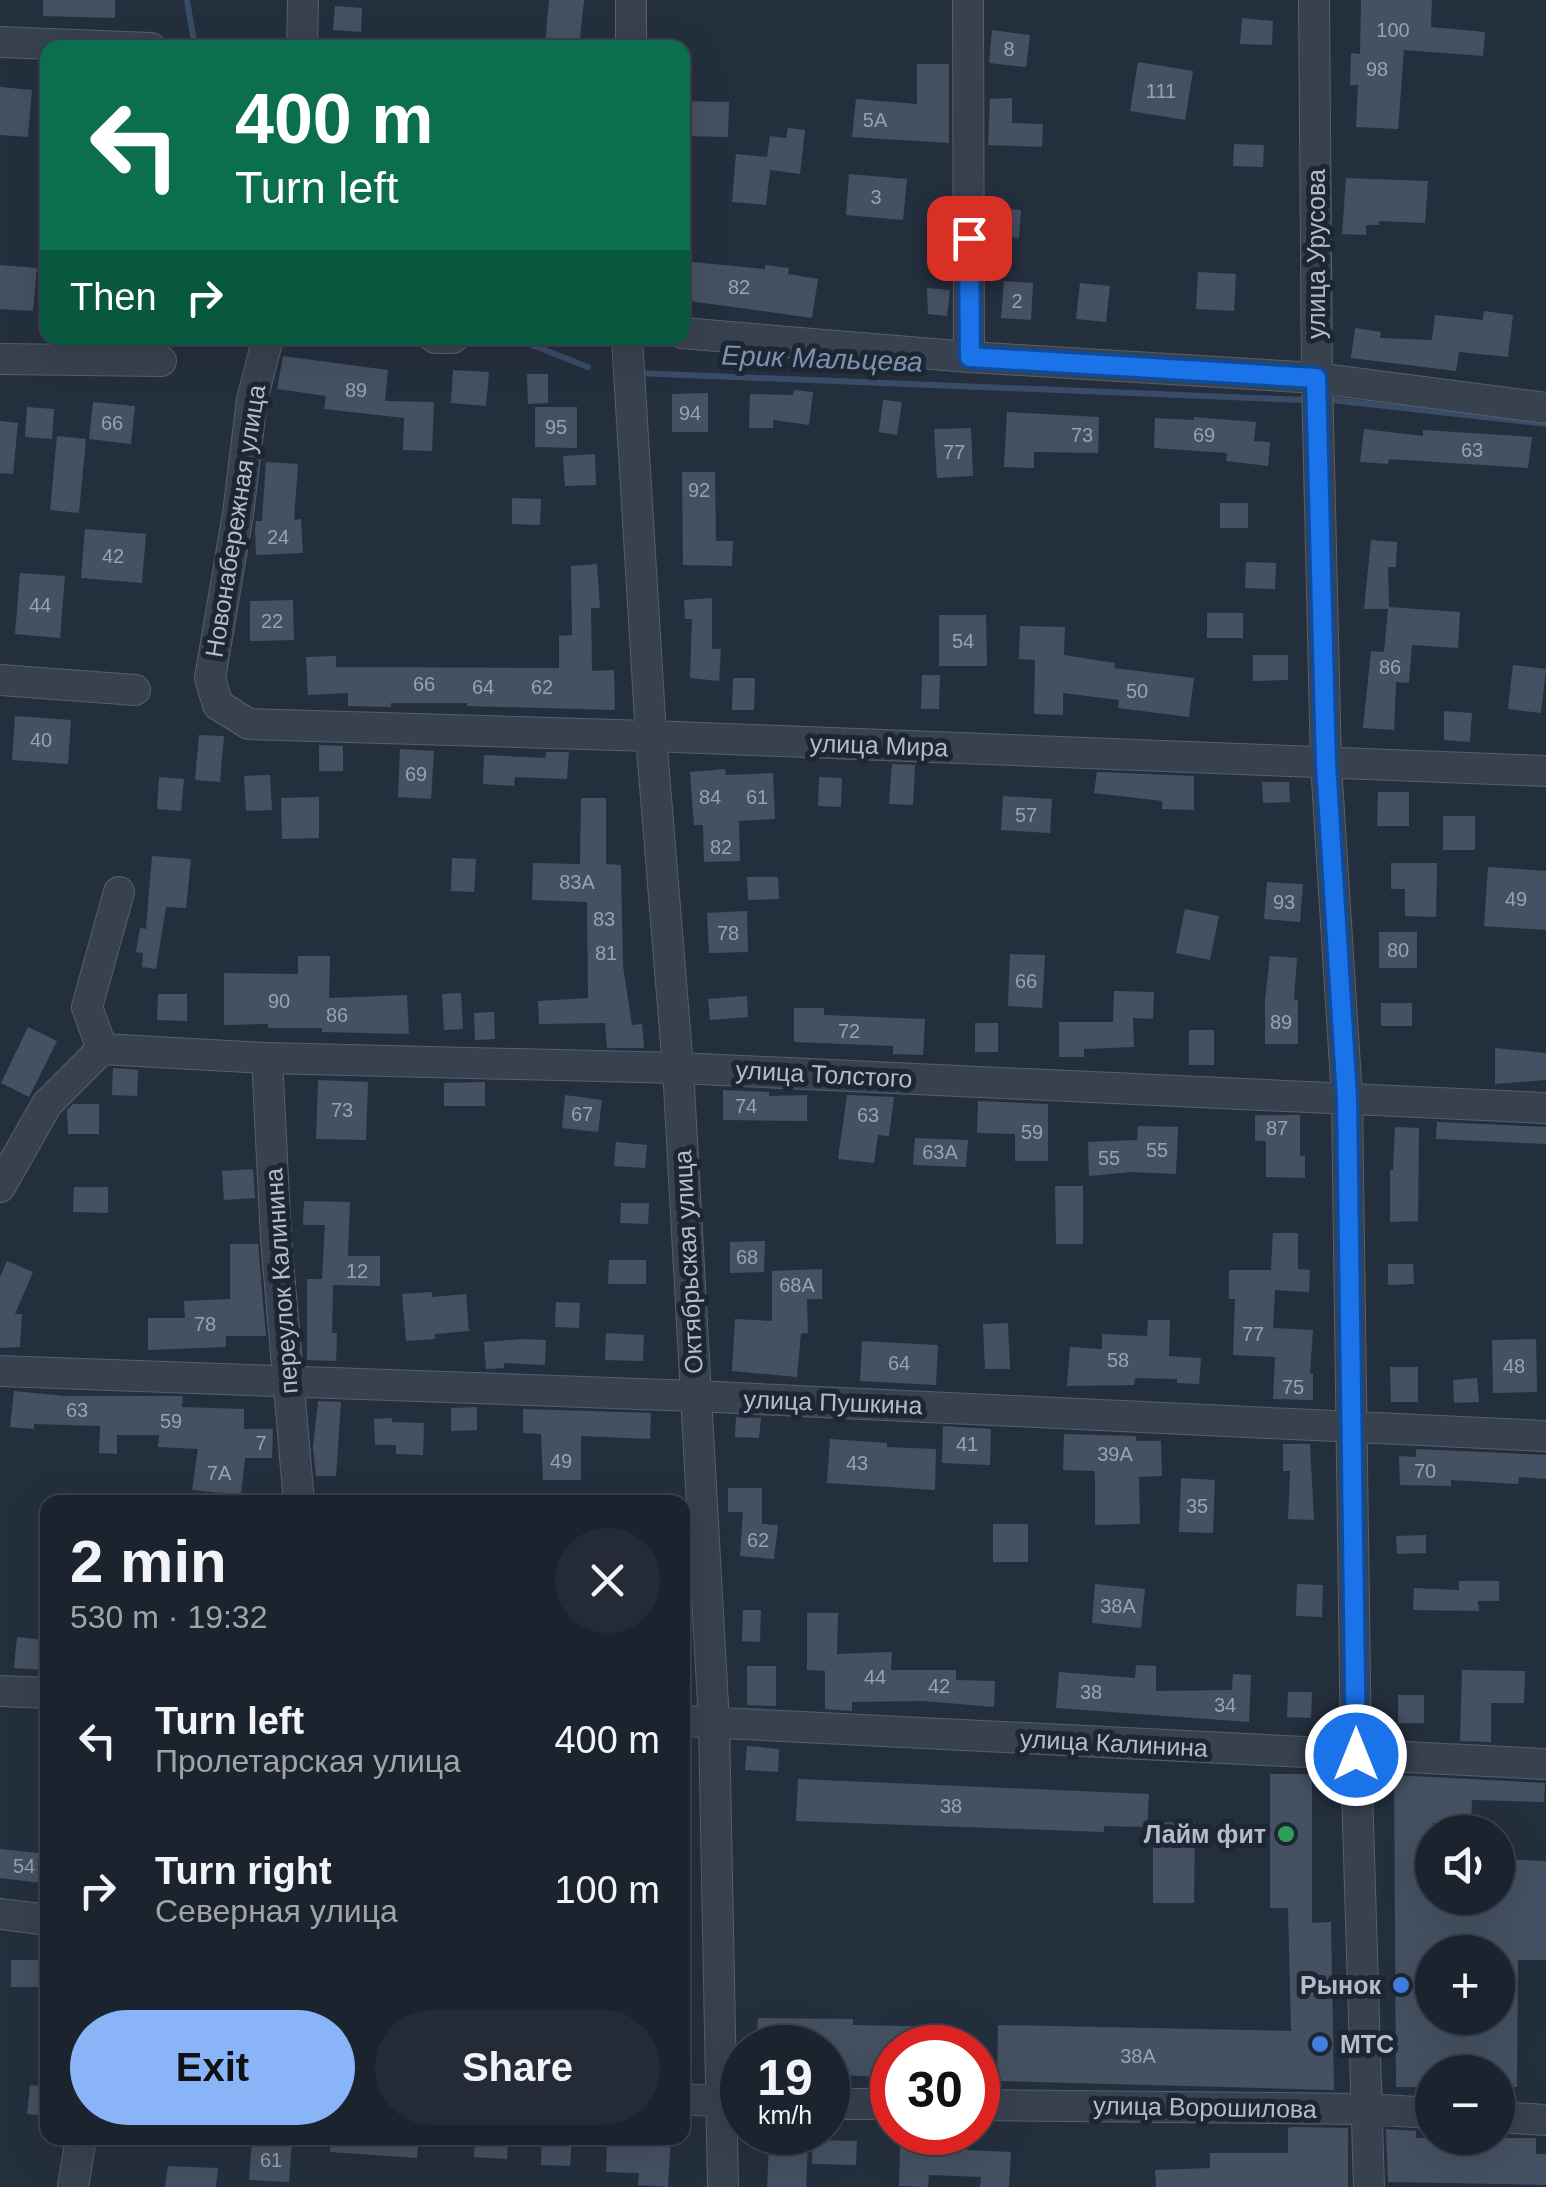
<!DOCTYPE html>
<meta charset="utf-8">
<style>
body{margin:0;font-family:Arial,sans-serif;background:#242b36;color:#f1f3f6;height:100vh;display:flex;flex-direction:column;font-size:38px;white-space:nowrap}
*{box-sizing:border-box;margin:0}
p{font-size:32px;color:#a0a4aa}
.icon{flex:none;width:55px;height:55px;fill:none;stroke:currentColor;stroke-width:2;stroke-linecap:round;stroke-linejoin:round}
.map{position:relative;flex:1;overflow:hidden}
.side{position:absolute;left:40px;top:1495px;width:650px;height:650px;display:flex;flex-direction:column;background:#1b232e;border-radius:20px;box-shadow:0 10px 40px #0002,0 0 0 2px #39404a}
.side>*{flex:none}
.hud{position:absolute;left:40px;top:40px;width:650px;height:305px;border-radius:20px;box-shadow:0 10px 40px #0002,0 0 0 2px #39404a;background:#0b6e4f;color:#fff;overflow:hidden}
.buttons{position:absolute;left:1415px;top:1815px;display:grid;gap:20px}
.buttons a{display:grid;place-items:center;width:100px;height:100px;border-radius:50%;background:#1b232e;box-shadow:0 10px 40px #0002,0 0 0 2px #39404a;font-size:50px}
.speed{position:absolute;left:720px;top:2025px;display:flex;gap:20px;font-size:50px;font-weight:700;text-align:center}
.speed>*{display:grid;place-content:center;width:130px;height:130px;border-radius:50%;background:#1b232e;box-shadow:0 10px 40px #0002,0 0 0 2px #39404a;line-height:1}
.speed small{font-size:25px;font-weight:400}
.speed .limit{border:15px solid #d22;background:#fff;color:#111}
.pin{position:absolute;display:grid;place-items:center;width:85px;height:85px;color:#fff;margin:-42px;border-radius:20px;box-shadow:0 5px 15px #0006}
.me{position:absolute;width:110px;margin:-55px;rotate:0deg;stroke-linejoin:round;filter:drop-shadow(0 0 8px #0008)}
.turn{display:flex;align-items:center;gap:35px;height:210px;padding:0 30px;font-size:45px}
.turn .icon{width:130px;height:130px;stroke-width:2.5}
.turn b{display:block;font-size:70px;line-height:85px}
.then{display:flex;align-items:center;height:95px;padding:0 30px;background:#0003;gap:20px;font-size:38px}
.round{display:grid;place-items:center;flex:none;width:105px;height:105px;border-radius:52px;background:#242b36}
.summary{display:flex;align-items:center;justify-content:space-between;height:170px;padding:0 30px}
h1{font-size:60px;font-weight:600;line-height:75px}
.primary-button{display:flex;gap:20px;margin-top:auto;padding:20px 30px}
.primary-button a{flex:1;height:115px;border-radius:60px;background:#8ab4f8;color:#111;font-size:40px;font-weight:600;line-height:115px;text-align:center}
.primary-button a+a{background:#242b36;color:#f1f3f6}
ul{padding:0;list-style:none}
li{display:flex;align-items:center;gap:30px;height:150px;padding:0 30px}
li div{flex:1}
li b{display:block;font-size:38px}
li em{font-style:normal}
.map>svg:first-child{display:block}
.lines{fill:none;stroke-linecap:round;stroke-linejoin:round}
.stream{stroke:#394c67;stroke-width:6}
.building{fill:#455162;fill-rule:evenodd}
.minor-casing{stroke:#565f6c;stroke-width:32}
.minor{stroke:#38414e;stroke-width:30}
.route-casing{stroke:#114b97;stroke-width:25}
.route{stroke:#1a73e8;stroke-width:18}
.leisure-dot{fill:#2e9e5b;stroke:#1d2633;stroke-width:4}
.shop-dot{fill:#3f7fe0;stroke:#1d2633;stroke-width:4}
.labels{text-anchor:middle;stroke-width:10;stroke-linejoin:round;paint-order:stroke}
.number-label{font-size:20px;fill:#98a1af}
.street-label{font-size:25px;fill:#b4bcc9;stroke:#1d2633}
.poi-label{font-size:25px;font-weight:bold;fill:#b4bcc9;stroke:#1d2633;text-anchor:end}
.water-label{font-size:28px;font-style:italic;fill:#7c92b1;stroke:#1d2633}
</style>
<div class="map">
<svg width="1546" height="2187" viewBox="0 0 1546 2187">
<rect width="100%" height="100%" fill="#242f3e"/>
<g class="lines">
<path class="stream" d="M187,0L195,48
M514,338L588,367
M637,373L1304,400
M1332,400L1546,424"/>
</g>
<path class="building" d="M43,0H115V18L43,16Z
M549,0H584L579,48L545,44Z
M1361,0H1432L1431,27L1485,32L1483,56L1404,50L1398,129L1356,127L1358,85H1350L1351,53L1360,54Z
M335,6L362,8L361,32L333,30Z
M1242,18L1273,21L1272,45L1240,44Z
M992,30L1030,35L1026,67L989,63Z
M1138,62L1193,71L1185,120L1130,111Z
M917,64H949V143L852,137L856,99L917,104Z
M0,87L32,90L28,137L0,135Z
M1012,98V123L1043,124L1042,147L988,145L990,99Z
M682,101L729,102L728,137L682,136Z
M788,128L805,130L800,174L770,170L766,205L732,202L736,154L767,157L770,136L786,138Z
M1234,144L1264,145L1263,167L1233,166Z
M849,174L907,179L903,220L846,215Z
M1346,178L1428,181L1425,223L1379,221V225H1366V235L1342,234Z
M1000,209L1021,210L1019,238L998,237Z
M682,261L765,269V265L789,268L788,274L818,279L812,318L682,300Z
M0,265L37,268L33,311L0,309Z
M1198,272L1236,274L1234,311L1196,309Z
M1004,281L1033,283L1031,320L1001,318Z
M1080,283L1110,286L1106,322L1076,319Z
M927,288L950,290L947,316L928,314Z
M1484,311L1513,315L1508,357L1459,352L1456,371L1351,358L1355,328L1381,332L1380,338L1432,340L1435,315L1483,320Z
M283,356L388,370L385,401L434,402L432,451L403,450L404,418L324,409L326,396L277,389Z
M453,370L489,372L486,406L451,403Z
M527,374H548V403L528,404Z
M794,390L813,392L809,425L773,420V428H749L750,394L793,395Z
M708,393V432H672V394Z
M883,400L902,402L897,435L879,432Z
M93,402L135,406L131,444L89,439Z
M27,407L54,409L52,439L25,437Z
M535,407H577V448L535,447Z
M1007,412L1099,417L1098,453L1034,452V468L1004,467Z
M1194,417L1256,422L1254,441L1270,442L1268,466L1226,461L1227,453L1154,448L1155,418L1194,420Z
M0,421L18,423L13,474L0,473Z
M971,428L973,476L937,478L934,429Z
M1364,429L1423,436V430L1532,437L1528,468L1389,459L1388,464L1360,462Z
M57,436L86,439L79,513L50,510Z
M595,454L596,485L565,486L563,456Z
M266,462L298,464L294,520L301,519L303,553L256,555L255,529L256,521H262Z
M682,472H715L716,541H733L732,566L683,565Z
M512,498L541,499L540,525L512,524Z
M1220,503H1248V528H1220Z
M85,529L146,534L142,583L81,578Z
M1371,540L1397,542L1396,567H1388L1389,607L1460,612L1458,648L1412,645L1409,683L1396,682L1394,730L1363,728L1371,651L1384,652L1388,609H1364Z
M1246,562L1276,563L1275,589L1245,588Z
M597,564L600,608H591L592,671L614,670L615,710L467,706V703H391V707L348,706V693L308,695L306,657L336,656V667L559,668V636L572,635L571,566Z
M20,573L65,576L60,638L15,634Z
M712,598V649H721L719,681L690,678L692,619H685L684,600Z
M293,600L294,640L250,641V601Z
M1207,613H1243V638H1207Z
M939,615H986L987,666H939Z
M1020,626L1065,627L1064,655L1115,663L1114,668L1194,678L1189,717L1118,708L1119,700L1063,693V715L1034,714L1035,660L1019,659Z
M1253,655H1288V680L1253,681Z
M1513,665L1546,669L1541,713L1508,709Z
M922,675H940L939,709H921Z
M733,678H755L754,710H732Z
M1444,711L1472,713L1470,742L1444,740Z
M15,716L71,720L68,764L12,760Z
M199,735L224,736L220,782L195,780Z
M319,745L343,746V771H319Z
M400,749L434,751L431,799L398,797Z
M546,752H569L567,779L515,777L514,786L483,784L484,755L545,758Z
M892,764L915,765L913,805L889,804Z
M725,769L726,775L773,773L775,819L739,821L740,861L704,862L703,825H694L690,772Z
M1097,772L1194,776V810L1162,809V801L1094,793Z
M270,775L272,810L246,811L244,776Z
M159,777L184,779L181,811L157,809Z
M819,777L842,778L841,807L818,806Z
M1262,782H1289L1290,802L1263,803Z
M1378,792H1409V826H1377Z
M1003,796L1052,799L1050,833L1001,830Z
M319,797V838L282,839L281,798Z
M581,798H606V864L621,865L623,966L632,1025L642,1024L644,1048H607L605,1023L539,1024L538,1001L588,998L587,902L532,900L533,863L580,864Z
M1443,816H1475V850H1443Z
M152,856L191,859L186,908L166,907L156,969L142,967L143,953L136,952L140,928L146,929Z
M452,858L476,859L474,892L451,891Z
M1391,863H1437L1436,917L1405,916V889H1391Z
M1488,867L1546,871V930L1484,926Z
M747,877H778L779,899L748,900Z
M1267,882L1303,884L1300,922L1264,919Z
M1185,909L1219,916L1210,960L1176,953Z
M747,911L748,952L709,953L707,913Z
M1379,932H1417V968H1379Z
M1010,954L1045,955L1042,1008L1008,1006Z
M298,956H330L329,998L407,995L409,1034L322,1032V1028H268V1024L224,1025V973L298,974Z
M1270,956L1297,958L1294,1000H1298V1044H1265V1000Z
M1114,991L1154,992L1153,1019L1133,1018L1134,1047L1084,1049V1057H1059V1022H1113Z
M461,993L463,1029L444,1030L442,994Z
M158,994H187V1021L157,1020Z
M747,996L748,1017L710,1020L708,999Z
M1381,1003H1412V1026H1381Z
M794,1008H824V1015L925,1019L923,1055L893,1054V1046L794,1042Z
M494,1012L495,1039L475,1040L474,1013Z
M975,1023H998V1052H975Z
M28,1027L57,1041L29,1097L1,1083Z
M1189,1030H1214V1065H1189Z
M1495,1048L1546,1053V1080L1495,1084Z
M113,1068L138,1070L137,1096L112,1095Z
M318,1080L368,1082L366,1140L316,1139Z
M485,1082V1106H444V1083Z
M723,1090L769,1092V1096L807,1095V1121L723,1120Z
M565,1095L602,1100L598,1132L562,1128Z
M847,1095L894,1097L889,1136L878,1135L874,1163L838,1159Z
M978,1101L1048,1104V1161H1015V1134L977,1133Z
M73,1104H99V1134H68L67,1110Z
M1255,1115H1300V1156H1305V1178L1266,1177V1141H1255Z
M1437,1122L1546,1127V1144L1436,1139Z
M1138,1126L1178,1127L1176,1174L1131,1172L1089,1176L1088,1142L1137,1140Z
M1395,1127L1419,1128L1418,1221L1390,1222V1170H1393Z
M915,1138L968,1140L966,1167L913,1165Z
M616,1142L647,1145L645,1168L614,1166Z
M253,1169L255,1198L224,1200L222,1171Z
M1055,1186H1083V1244H1056Z
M74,1187H108V1213L73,1212Z
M304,1201L350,1202L348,1256H380V1286L333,1285L332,1333H337L336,1361L307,1360V1279H322L325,1225H303Z
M621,1203H649L648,1224L620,1223Z
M1273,1233H1298V1269L1310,1270L1309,1292L1275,1290L1273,1328L1313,1330L1310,1374H1313V1400L1273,1399L1275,1357L1233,1355L1235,1299H1229V1270H1271Z
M765,1241L764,1272L730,1273V1242Z
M230,1244H258L266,1336H226V1347L148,1350V1318H185L184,1301L230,1299Z
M609,1260H646V1284H608Z
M7,1261L33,1272L15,1314H22L20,1347L0,1348V1277Z
M1388,1264H1413L1414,1284L1388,1285Z
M822,1269V1299H807L808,1333L801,1334L797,1377L732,1371L735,1319L772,1321V1271Z
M432,1292V1297L466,1294L469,1331L435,1334V1339L406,1341L402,1294Z
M556,1302L580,1303L579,1328L555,1327Z
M1148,1320H1170L1169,1356L1201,1358L1199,1384L1177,1383V1379L1135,1378L1134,1385L1067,1386L1070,1347L1102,1349V1334L1147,1336Z
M1008,1323L1010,1369H985L983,1324Z
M606,1333L644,1335L643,1361L605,1360Z
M523,1339L546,1340L545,1365L504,1363V1368L486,1369L484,1342Z
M1536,1339L1537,1392L1493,1393L1492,1340Z
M862,1341L938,1345L936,1385L860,1381Z
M1390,1367H1418V1402H1391Z
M1477,1378L1479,1402L1454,1403L1453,1380Z
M14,1391L65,1396H183L182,1407L244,1409V1429H273L272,1458H245L241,1495L192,1490L198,1449L158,1447L159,1435H117V1454L99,1453L100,1426L34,1424V1429L10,1427Z
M318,1401L341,1402L336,1476H316L313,1447Z
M477,1407V1430L451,1431V1408Z
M523,1409L651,1413L650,1439L581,1436V1480H543L541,1434L523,1433Z
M736,1417L761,1418L759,1438L735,1437Z
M392,1418V1422L424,1423L423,1455L396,1454V1445H375L374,1419Z
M943,1426L991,1429L990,1465L942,1463Z
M1064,1434L1136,1436V1441H1161L1162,1476L1139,1477L1140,1524L1095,1525V1474L1094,1471L1063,1470Z
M830,1439L887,1443V1447L936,1449L935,1490L827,1483Z
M1283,1444H1310L1314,1520L1288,1519L1290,1471H1283Z
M1416,1449L1546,1455V1479L1519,1477L1518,1484L1451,1480V1486L1400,1485L1399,1456L1416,1457Z
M1181,1478L1215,1480L1213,1533L1179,1532Z
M728,1488H762V1524L778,1525L774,1559L740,1556L743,1512H728Z
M993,1524H1028V1562H993Z
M1426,1535V1553L1397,1554L1396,1536Z
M1459,1581H1499V1601H1478L1479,1611L1413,1610L1414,1588L1459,1590Z
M1095,1584L1145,1589L1141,1628L1092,1623Z
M1297,1584L1323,1585L1322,1617L1296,1616Z
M743,1610H761L760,1642L742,1641Z
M807,1613H838L837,1654L892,1652L891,1670H956V1680L995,1681L994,1707L923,1701L852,1702V1711L825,1709V1671L807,1670Z
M17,1637L45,1640L42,1670L14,1668Z
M1136,1665L1156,1666V1691L1232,1690L1233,1674L1251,1675L1249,1722L1056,1708L1059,1672L1135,1678Z
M747,1666H776V1706L747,1705Z
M1462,1670L1525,1671L1524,1703H1491V1742L1460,1741Z
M1288,1692H1312L1311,1718L1287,1717Z
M1398,1695H1424V1723H1398Z
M747,1746L779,1749L778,1772L745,1770Z
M1270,1774H1312V1923L1331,1922L1334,2090L997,2081L998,2025L1291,2031L1288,1908H1270Z
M1394,1775L1545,1783L1544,1802L1472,1800L1471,1824L1432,1823V1898H1498V1859L1546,1861V1960H1518L1517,2087H1498V2072H1432V2087H1396ZM1432,1952H1498V2018H1432Z
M798,1779L1149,1794L1147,1827L1104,1826V1832L796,1821Z
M1153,1822L1195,1823L1194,1903H1153Z
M0,1849L48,1854V1884L0,1878Z
M11,1960H48V1987H11Z
M758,2018L853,2019V2025L950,2027V2048H892V2078L828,2074V2048H756Z
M30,2085L48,2087V2116L27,2114Z
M1293,2127L1348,2128V2187H1156L1155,2170L1210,2168V2153H1288V2128Z
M1386,2129L1416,2131V2138H1536V2154H1546V2185L1388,2182Z
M330,2138H419L417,2158L330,2152Z
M475,2138H508L507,2159L474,2157Z
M542,2138H572L570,2166L541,2165Z
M607,2138H671L668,2187L638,2185L639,2173L606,2172Z
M252,2139L292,2141L289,2182L249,2180Z
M813,2140L857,2141L856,2165L812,2164Z
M946,2141L968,2143L967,2150L1011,2152L1009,2187H980L981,2177L929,2175L928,2187L899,2186L900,2147H945Z
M769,2146L808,2148L806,2187H767Z
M168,2166L218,2168L216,2187H165Z"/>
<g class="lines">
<g class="minor-casing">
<path id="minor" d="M968,0L969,357
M1314,0L1317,378L1326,764L1347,1098L1356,1755L1369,2187
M0,42L151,48
M302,48L303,0
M631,48V0
M682,333L969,357L1317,378L1546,408
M268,338L252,400L238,514L210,678L218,705L249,724L651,736L1546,771
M435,338H453
M627,338L651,736L678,1068L714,1723L723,2187
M0,359L161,361
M0,680L135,690
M102,1049L267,1058L678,1068L1546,1108
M102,1049L87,1007L119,892
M267,1058L276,1239L299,1502
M0,1187L47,1104L102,1049
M0,1371L695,1396L1546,1436
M0,1691L48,1693
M682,1721L1546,1764
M0,1914L48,1920
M682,2099L740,2103
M828,2104H892
M978,2105L1366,2109L1432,2113
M1498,2117L1546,2120
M73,2187L81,2138"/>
</g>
<use href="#minor" class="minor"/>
</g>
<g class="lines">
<g class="route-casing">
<path id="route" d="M969,238L970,357L1316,378L1326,764L1347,1098L1356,1755"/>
</g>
<use href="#route" class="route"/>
</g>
<circle class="leisure-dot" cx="1286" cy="1834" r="10"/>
<g class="shop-dot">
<circle cx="1401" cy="1985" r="10"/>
<circle cx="1320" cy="2044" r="10"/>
</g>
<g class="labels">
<g class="number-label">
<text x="1393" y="37">100</text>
<text x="1009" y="56">8</text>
<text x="1377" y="76">98</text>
<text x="1161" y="98">111</text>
<text x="875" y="127">5А</text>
<text x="876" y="204">3</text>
<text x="739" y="294">82</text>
<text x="1017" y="308">2</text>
<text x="356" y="397">89</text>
<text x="690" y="420">94</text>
<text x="112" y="430">66</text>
<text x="556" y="434">95</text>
<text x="1082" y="442">73</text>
<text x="1204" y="442">69</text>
<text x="1472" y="457">63</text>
<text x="954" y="459">77</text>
<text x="699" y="497">92</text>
<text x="278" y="544">24</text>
<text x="113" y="563">42</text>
<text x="40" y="612">44</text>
<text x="272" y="628">22</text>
<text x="963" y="648">54</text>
<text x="1390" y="674">86</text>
<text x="424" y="691">66</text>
<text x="483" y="694">64</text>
<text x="542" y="694">62</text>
<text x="1137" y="698">50</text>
<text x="41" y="747">40</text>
<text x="416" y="781">69</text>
<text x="710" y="804">84</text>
<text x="757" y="804">61</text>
<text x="1026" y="822">57</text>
<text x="721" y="854">82</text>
<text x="577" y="889">83А</text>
<text x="1516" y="906">49</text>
<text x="1284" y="909">93</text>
<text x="604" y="926">83</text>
<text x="728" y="940">78</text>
<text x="1398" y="957">80</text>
<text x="606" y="960">81</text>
<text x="1026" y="988">66</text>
<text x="279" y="1008">90</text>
<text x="337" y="1022">86</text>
<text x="1281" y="1029">89</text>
<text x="849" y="1038">72</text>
<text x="746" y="1113">74</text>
<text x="342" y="1117">73</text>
<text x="582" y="1121">67</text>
<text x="868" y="1122">63</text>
<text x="1277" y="1135">87</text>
<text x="1032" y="1139">59</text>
<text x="1157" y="1157">55</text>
<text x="940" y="1159">63А</text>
<text x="1109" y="1165">55</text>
<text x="747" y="1264">68</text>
<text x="357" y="1278">12</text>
<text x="797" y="1292">68А</text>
<text x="205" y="1331">78</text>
<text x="1253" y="1341">77</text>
<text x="1118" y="1367">58</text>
<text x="899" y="1370">64</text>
<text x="1514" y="1373">48</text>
<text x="1293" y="1394">75</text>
<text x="77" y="1417">63</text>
<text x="171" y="1428">59</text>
<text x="261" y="1450">7</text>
<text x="967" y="1451">41</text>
<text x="1115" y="1461">39А</text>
<text x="561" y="1468">49</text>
<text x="857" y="1470">43</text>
<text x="1425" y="1478">70</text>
<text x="219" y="1480">7А</text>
<text x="1197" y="1513">35</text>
<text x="758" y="1547">62</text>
<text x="1118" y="1613">38А</text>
<text x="875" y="1684">44</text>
<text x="939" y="1693">42</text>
<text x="1091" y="1699">38</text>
<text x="1225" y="1712">34</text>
<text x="951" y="1813">38</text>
<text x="24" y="1873">54</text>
<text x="1138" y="2063">38А</text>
<text x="271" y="2167">61</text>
</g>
<g class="street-label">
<text transform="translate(1316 254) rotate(-90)" y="9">улица Урусова</text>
<text transform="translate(235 521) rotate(-81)" y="9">Новонабережная улица</text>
<text transform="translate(879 745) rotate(2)" y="9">улица Мира</text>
<text transform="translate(824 1074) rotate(3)" y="9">улица Толстого</text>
<text transform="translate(688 1262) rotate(-93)" y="9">Октябрьская улица</text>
<text transform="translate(281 1281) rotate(-94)" y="9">переулок Калинина</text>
<text transform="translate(833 1402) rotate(2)" y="9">улица Пушкина</text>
<text transform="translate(1114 1743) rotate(3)" y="9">улица Калинина</text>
<text transform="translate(1205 2107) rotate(1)" y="9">улица Ворошилова</text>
</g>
<g class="poi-label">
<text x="1266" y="1843">Лайм фит</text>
<text x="1381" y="1994">Рынок</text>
<text x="1340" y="2053" text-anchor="start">МТС</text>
</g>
<g class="water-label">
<text transform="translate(822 358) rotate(2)" y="10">Ерик Мальцева</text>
</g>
</g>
</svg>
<div class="buttons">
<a><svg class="icon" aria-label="sound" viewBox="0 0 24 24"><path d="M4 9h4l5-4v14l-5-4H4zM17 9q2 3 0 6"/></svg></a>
<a>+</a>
<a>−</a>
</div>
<div class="speed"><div>19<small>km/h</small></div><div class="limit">30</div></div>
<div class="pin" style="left:969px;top:238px;background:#d93025"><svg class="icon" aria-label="arrive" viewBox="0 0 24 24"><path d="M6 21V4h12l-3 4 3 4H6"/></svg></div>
<svg class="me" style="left:1356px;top:1755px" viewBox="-20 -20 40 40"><circle r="17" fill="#1a73e8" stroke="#fff" stroke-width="3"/><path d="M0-11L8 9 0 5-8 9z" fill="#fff"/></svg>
<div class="hud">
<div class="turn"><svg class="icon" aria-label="left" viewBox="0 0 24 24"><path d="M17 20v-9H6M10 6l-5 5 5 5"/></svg><div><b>400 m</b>Turn left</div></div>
<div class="then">Then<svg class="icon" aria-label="right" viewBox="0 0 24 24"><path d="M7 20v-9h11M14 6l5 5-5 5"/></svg></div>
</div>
<section class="side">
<div class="summary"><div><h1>2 min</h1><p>530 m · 19:32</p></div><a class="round"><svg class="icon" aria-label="close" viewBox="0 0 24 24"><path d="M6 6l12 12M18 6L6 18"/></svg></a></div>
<ul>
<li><svg class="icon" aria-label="left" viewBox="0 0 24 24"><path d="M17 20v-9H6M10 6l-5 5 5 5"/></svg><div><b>Turn left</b><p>Пролетарская улица</p></div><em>400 m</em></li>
<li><svg class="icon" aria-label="right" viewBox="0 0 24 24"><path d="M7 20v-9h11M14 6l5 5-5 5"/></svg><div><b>Turn right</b><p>Северная улица</p></div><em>100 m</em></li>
</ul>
<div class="primary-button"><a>Exit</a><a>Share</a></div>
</section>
</div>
